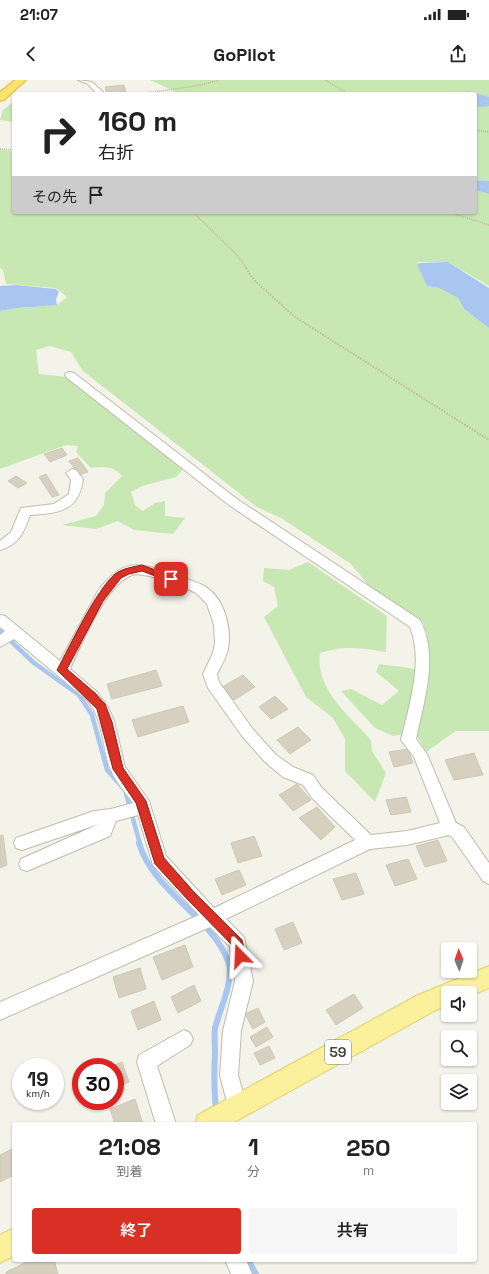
<!DOCTYPE html>
<html lang="ja">
<meta charset="utf-8">
<style>
body{margin:0;font-family:"Space Grotesk","Noto Sans JP",sans-serif;background:#f6f6f6;color:#222;height:100vh;display:flex;flex-direction:column;font-size:15px;white-space:nowrap}
*{box-sizing:border-box;margin:0}
p{font-size:13px;color:#767676}
.icon{flex:none;width:22px;height:22px;fill:none;stroke:currentColor;stroke-width:2;stroke-linecap:round;stroke-linejoin:round}
.map{position:relative;flex:1;overflow:hidden}
.sheet{position:absolute;left:12px;top:1042px;width:465px;height:140px;display:flex;flex-direction:column;background:#fff;border-radius:4px;box-shadow:0 1px 3px #0004}
.sheet>*{flex:none}
.hud{position:absolute;left:12px;top:12px;width:465px;height:122px;border-radius:4px;box-shadow:0 1px 3px #0004;background:#fff;color:#222;overflow:hidden}
.needle{width:26px;rotate:358deg}
.buttons{position:absolute;left:441px;top:862px;display:grid;gap:8px}
.buttons a{display:grid;place-items:center;width:36px;height:36px;border-radius:4px;background:#fff;box-shadow:0 1px 3px #0004;font-size:20px}
.speed{position:absolute;left:12px;top:978px;display:flex;gap:8px;font-size:20px;font-weight:700;text-align:center}
.speed>*{display:grid;place-content:center;width:52px;height:52px;border-radius:50%;background:#fff;box-shadow:0 1px 3px #0004;line-height:1}
.speed small{font-size:10px;font-weight:400}
.speed .limit{border:6px solid #d22;background:#fff;color:#111}
.pin{position:absolute;display:grid;place-items:center;width:34px;height:34px;color:#fff;margin:-17px;border-radius:8px;box-shadow:0 2px 6px #0006}
.me{position:absolute;width:44px;margin:-22px;rotate:339deg;stroke-linejoin:round;filter:drop-shadow(0 0 3px #0008)}
.turn{display:flex;align-items:center;gap:14px;height:84px;padding:0 20px;font-size:18px}
.turn .icon{width:52px;height:52px;stroke-width:2.5}
.turn b{display:block;font-size:28px;line-height:34px}
.then{display:flex;align-items:center;height:38px;padding:0 20px;background:#0003;gap:8px;font-size:15px}
.eta{display:flex;justify-content:space-evenly;align-items:center;height:68px;text-align:center}
.eta b{font-size:24px;font-weight:600;line-height:28px}
.button{display:flex;gap:8px;margin-top:auto;padding:8px 20px}
.button a{flex:1;height:46px;border-radius:4px;background:#d93025;color:#fff;font-size:16px;font-weight:600;line-height:46px;text-align:center}
.button a+a{background:#f6f6f6;color:#222}
.status{display:flex;justify-content:space-between;align-items:center;height:28px;padding:0 20px;background:#fff;direction:ltr}
.status svg{height:11px;fill:currentColor}
header{display:flex;justify-content:space-between;align-items:center;height:52px;padding:0 20px;background:#fff;font-size:18px;font-weight:600}
.map>svg:first-child{display:block}
.green{fill:#c7e7b3}
.water{fill:#a8c6ef}
.lines{fill:none;stroke-linecap:round;stroke-linejoin:round}
.stream-far1{stroke:#a8c6ef;stroke-width:4.5}
.stream{stroke:#a8c6ef;stroke-width:6}
.building{fill:#d5d0bf;stroke:#d0c9b2}
.minor-casing{stroke:#bfbcac;stroke-width:2}
.major-casing{stroke:#e1d16b;stroke-width:2}
.highway-casing{stroke:#d9ba3e;stroke-width:2}
.path-far1{stroke:#c1ba9d;stroke-width:1.5;stroke-dasharray:1 1;stroke-linecap:butt}
.path{stroke:#c1ba9d;stroke-width:2;stroke-dasharray:1.5 1.5;stroke-linecap:butt}
.minor{fill:#fff;fill-rule:evenodd}
.major{fill:#fbf09b;fill-rule:evenodd}
.highway{fill:#fae26f;fill-rule:evenodd}
.route{fill:#d93025;stroke:#8d1f18}
.labels{text-anchor:middle;stroke-width:4;stroke-linejoin:round;paint-order:stroke}
.shield{fill:#fff;stroke:#7f7c74;stroke-width:1}
.shield-label{font-size:14px;font-weight:bold;fill:#484438}
</style>
<div class="status"><b>21:07</b><svg viewBox="0 0 49 12"><path d="M0 12V9h3v3zM5 12V6h3v6zM10 12V3h3v9zM15 12V0h3v12zM26 1h20v11H26zM47 4h2v5h-2z"/></svg></div>
<header><svg class="icon" aria-label="back" viewBox="0 0 24 24"><path d="M15 5l-7 7 7 7"/></svg>GoPilot<svg class="icon" aria-label="share" viewBox="0 0 24 24"><path d="M12 15V3M7 8l5-5 5 5M5 13v7h14v-7"/></svg></header>
<div class="map">
<svg width="489" height="1194" viewBox="0 0 489 1194">
<rect width="100%" height="100%" fill="#f4f3e9"/>
<path class="green" d="M150,0H489V101L475,100V14H164L174,11Z
M13,22H14V42L0,40L3,30Z
M0,69L14,72V132H475V110L489,114V206L448,182H416L420,183L417,185L427,206L439,208L458,218L464,229L489,248V651H456L426,672L415,653L428,605L427,555L423,542L374,512L351,484L281,438L257,427L83,291L71,272L50,266L36,270L39,294L67,297L185,387L176,397L142,406L131,412L135,425L143,431L155,423L165,421V436L185,438L173,454L134,450L118,441L96,449L62,445L96,436L104,425L105,413L122,396C115,386 102,386 91,388L76,372L78,366L66,365L0,389V231L17,228L57,225L67,217L56,208L6,204L3,190L0,188Z
M308,482L387,536L386,572C361,568 345,565 320,573C315,609 349,636 371,660L372,671L386,693L375,722L345,691V659L333,638L306,617L264,537L278,526L274,507L263,501L264,488L289,490Z
M379,584L417,589L406,654L393,656L375,648L341,611L351,609L382,625L399,611L376,592Z"/>
<path class="water" d="M468,11L489,17V26L480,27L475,26V14H463Z
M475,100L489,101V114L475,110Z
M448,182L489,208V248L464,229L458,218L439,208L427,206L417,185L420,183Z
M16,205L56,209L59,212L56,219L57,225L17,228L0,231V206Z"/>
<g class="lines">
<path class="stream-far1" d="M0,551L34,583L79,615L92,635L107,690L125,710L140,764"/>
<path class="stream" d="M139,763C153,812 215,839 229,884C234,900 219,932 215,948C214,956 215,965 215,972C214,992 214,1011 216,1030
M248,1180L256,1194"/>
</g>
<path class="building" d="M124,5L126,12L107,14L105,7Z
M62,368L67,375L50,382L44,374Z
M78,378L88,392L79,395L69,381Z
M46,394L59,415L52,417L39,397Z
M16,396L27,403L18,408L8,401Z
M156,590L162,606L112,619L107,604Z
M243,595L255,607L234,620L222,607Z
M275,616L288,629L271,639L259,627Z
M183,626L189,642L138,657L132,640Z
M298,647L311,660L290,674L277,660Z
M408,669L413,683L394,687L389,672Z
M474,673L483,695L454,700L445,680Z
M297,704L311,720L293,731L279,715Z
M406,717L411,732L391,735L386,720Z
M317,727L335,747L321,760L299,738Z
M3,755L7,785L0,788V756Z
M254,756L262,776L238,783L231,763Z
M438,760L447,781L425,787L416,766Z
M408,779L417,799L395,806L386,785Z
M239,790L246,805L222,815L215,799Z
M356,793L364,814L342,820L333,799Z
M293,842L302,863L284,870L275,849Z
M185,865L193,887L162,900L153,877Z
M140,888L146,909L119,918L113,897Z
M194,905L201,921L178,933L171,917Z
M354,914L363,928L336,945L326,930Z
M154,921L161,940L138,950L131,931Z
M258,928L265,942L253,949L245,934Z
M267,947L273,957L256,967L250,957Z
M269,966L275,978L260,985L254,973Z
M122,982L129,1002L115,1008V987H110Z
M135,1019L143,1044H115L110,1029Z
M14,1068V1095L0,1102V1075Z
M31,1180H54L58,1194H6V1192Z"/>
<g class="lines">
<g class="minor-casing">
<path id="minor" d="M78,0L92,2L105,14H97L88,4Z
M70,292L74,293L237,419L420,540C439,576 424,621 416,659L427,674L456,743L464,747L489,783V804L483,801L452,757L449,755L407,765L370,769L226,839L244,857L253,901L241,951L238,995L247,1027L244,1034L237,1037L230,1034L220,995L223,951L235,901L230,867L210,847L0,940V922L199,835L153,785L138,735L116,741L110,756L27,791L21,789L19,784L21,779L99,744L22,770L16,768L14,763L16,758L94,731L111,729L133,723C126,713 115,701 111,690C101,665 105,642 87,620L14,559L0,567V555L5,551L0,547V535L5,536L60,581L98,511C124,476 139,483 176,495C185,499 196,501 204,506C224,517 232,548 228,569C226,578 221,586 217,594L219,602L252,648L275,674L293,687L313,695L322,708L371,755L407,751L440,743L414,677L401,660C409,625 424,582 410,547L229,425L66,297L65,295L66,293ZM136,494L150,496L188,509L196,513L207,524L214,545L215,563L213,573L203,594L208,608L242,656L265,682L283,697L303,705L312,718L355,760L214,828L166,776L149,721L125,687L114,641L108,627L97,612L70,589C81,565 108,498 136,494Z
M72,389L76,390L83,399C79,432 58,433 30,435C24,452 19,465 0,470V461L11,452L21,428L54,424L69,414L71,400L66,393Z
M184,950L190,953L193,959L190,965L157,986L176,1044H156L137,982L139,975Z
M225,1180H246L252,1194H231Z"/>
</g>
<g class="major-casing">
<path id="major" d="M489,886V908L470,916V913H448V925L434,931L231,1044H195L198,1035L418,915Z
M14,1148V1176L0,1183V1155Z"/>
</g>
<g class="highway-casing">
<path id="highway" d="M15,0H26L4,20L0,21V12Z"/>
</g>
<path class="path-far1" d="M325,0L349,14
M139,14L196,6L220,0
M475,50L489,52
M0,69L14,70
M193,132L237,175L247,189
M448,132L489,145"/>
<path class="path" d="M246,188L254,200L295,237L489,360"/>
<use href="#minor" class="minor"/>
<use href="#major" class="major"/>
<use href="#highway" class="highway"/>
</g>
<path class="route" d="M142,485L174,497L175,499L171,502L142,491L129,494L121,498L103,521L67,589L95,613L105,624L112,642L123,688L146,721L164,778L194,812L242,860L246,876L244,880L240,881L236,880L233,866L187,819L155,784L136,723L113,689L97,629L57,590C70,566 96,510 115,494C123,488 133,487 142,485Z"/>
<g class="labels">
<rect class="shield" x="325" y="960" width="26" height="24" rx="3"/>
<g class="shield-label">
<text x="338" y="977">59</text>
</g>
</g>
</svg>
<div class="buttons">
<a><svg class="needle" viewBox="-14 -14 28 28"><path d="M0-13l5 13h-10z" fill="#e53935"/><path d="M0 13l5-13h-10z" fill="#767676"/></svg></a>
<a><svg class="icon" aria-label="sound" viewBox="0 0 24 24"><path d="M4 9h4l5-4v14l-5-4H4zM17 9q2 3 0 6"/></svg></a>
<a><svg class="icon" aria-label="search" viewBox="0 0 24 24"><circle cx="10" cy="10" r="6"/><path d="M15 15l6 6"/></svg></a>
<a><svg class="icon" aria-label="layers" viewBox="0 0 24 24"><path d="M12 4l9 5-9 5-9-5zM3 14l9 5 9-5"/></svg></a>
</div>
<div class="speed"><div>19<small>km/h</small></div><div class="limit">30</div></div>
<div class="pin" style="left:171px;top:499px;background:#d93025"><svg class="icon" aria-label="arrive" viewBox="0 0 24 24"><path d="M6 21V4h12l-3 4 3 4H6"/></svg></div>
<svg class="me" style="left:240px;top:876px" viewBox="-20 -20 40 40"><path d="M0-17L14 15 0 8-14 15z" fill="#d93025" stroke="#fff" stroke-width="4"/></svg>
<div class="hud">
<div class="turn"><svg class="icon" aria-label="right" viewBox="0 0 24 24"><path d="M7 20v-9h11M14 6l5 5-5 5"/></svg><div><b>160 m</b>右折</div></div>
<div class="then">その先<svg class="icon" aria-label="arrive" viewBox="0 0 24 24"><path d="M6 21V4h12l-3 4 3 4H6"/></svg></div>
</div>
<section class="sheet">
<div class="eta">
<div><b>21:08</b><p>到着</p></div>
<div><b>1</b><p>分</p></div>
<div><b>250</b><p>m</p></div>
</div>
<div class="button"><a>終了</a><a>共有</a></div>
</section>
</div>
